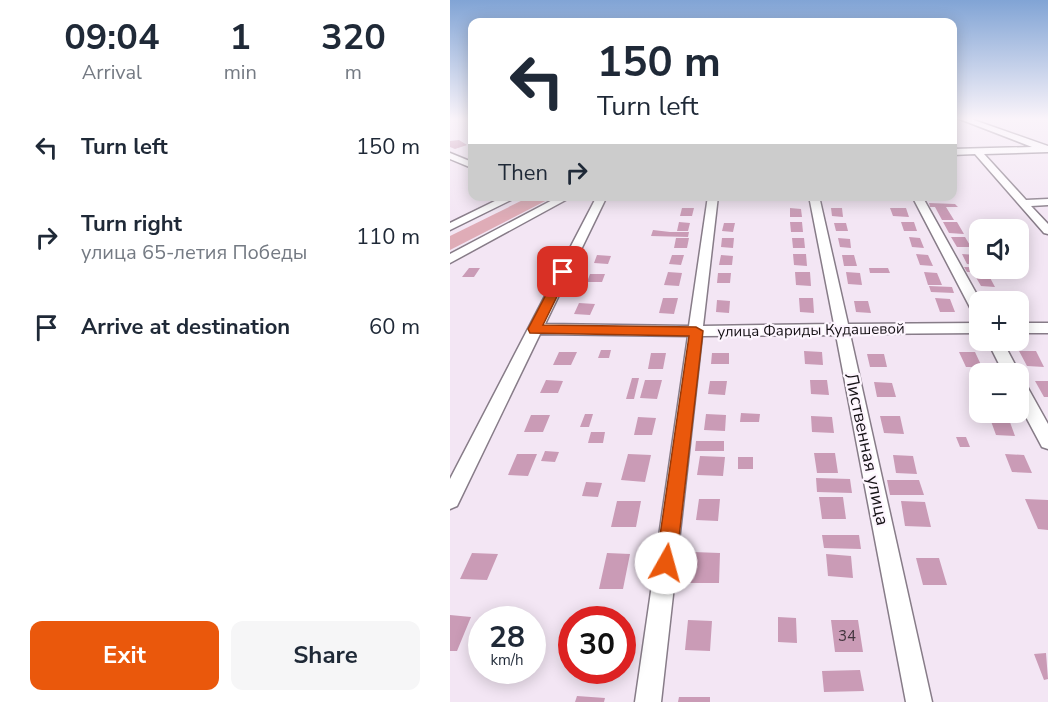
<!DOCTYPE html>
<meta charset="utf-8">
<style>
body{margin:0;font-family:"Nunito Sans",sans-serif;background:#f6f6f7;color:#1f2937;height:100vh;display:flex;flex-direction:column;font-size:22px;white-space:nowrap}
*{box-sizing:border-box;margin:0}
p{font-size:20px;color:#747a83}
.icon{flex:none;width:33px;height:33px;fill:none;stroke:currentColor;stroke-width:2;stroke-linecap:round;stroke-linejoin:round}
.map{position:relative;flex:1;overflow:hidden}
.side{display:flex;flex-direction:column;background:#fff;width:450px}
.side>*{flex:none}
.guide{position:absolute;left:18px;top:18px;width:489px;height:183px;border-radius:12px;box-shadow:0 3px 15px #0003;background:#fff;color:#1f2937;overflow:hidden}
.fabs{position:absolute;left:519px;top:219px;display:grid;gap:12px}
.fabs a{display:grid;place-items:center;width:60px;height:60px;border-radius:12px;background:#fff;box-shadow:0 3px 15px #0003;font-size:30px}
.speed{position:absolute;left:18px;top:606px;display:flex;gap:12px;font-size:30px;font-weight:700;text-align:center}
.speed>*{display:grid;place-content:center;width:78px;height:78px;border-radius:50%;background:#fff;box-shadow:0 3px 15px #0003;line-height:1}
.speed small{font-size:15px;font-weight:400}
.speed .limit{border:9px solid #d22;background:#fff;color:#111}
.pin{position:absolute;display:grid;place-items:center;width:51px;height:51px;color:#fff;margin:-26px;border-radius:12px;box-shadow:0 3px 9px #0006}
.me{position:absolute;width:66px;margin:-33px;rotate:7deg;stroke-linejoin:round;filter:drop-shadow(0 0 4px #0008)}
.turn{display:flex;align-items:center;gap:21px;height:126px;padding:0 30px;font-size:27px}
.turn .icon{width:78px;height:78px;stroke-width:2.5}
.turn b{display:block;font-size:42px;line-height:51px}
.then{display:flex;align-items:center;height:57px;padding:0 30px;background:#0003;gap:12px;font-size:22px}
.eta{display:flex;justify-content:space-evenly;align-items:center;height:102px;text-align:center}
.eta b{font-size:36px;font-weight:700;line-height:42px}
.action{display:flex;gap:12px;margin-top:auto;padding:12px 30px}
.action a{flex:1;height:69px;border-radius:12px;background:#ea580c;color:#fff;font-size:24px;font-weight:700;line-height:69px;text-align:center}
.action a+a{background:#f6f6f7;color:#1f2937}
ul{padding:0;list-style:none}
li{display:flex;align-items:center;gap:18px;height:90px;padding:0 30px}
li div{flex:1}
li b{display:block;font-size:22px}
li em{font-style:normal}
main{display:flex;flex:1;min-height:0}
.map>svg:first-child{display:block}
.green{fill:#dfacb7}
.building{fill:#ca9bb6}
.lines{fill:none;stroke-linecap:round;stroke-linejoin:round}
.minor-casing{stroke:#877c88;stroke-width:3}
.minor{fill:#fff;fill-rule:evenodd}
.route{fill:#ea580c;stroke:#983908;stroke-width:1.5}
.labels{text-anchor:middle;stroke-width:4.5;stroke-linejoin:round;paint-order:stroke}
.street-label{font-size:15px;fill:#151115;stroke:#fdf5fe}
.near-number-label{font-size:15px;fill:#42343d}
.near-street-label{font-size:18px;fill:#151115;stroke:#fdf5fe}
</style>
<main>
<section class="side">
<div class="eta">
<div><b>09:04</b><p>Arrival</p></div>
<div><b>1</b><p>min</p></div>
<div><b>320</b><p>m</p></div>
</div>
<ul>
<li><svg class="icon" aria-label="left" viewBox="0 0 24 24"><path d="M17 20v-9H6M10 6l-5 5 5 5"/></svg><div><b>Turn left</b></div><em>150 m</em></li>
<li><svg class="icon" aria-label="right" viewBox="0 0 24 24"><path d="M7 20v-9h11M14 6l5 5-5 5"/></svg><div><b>Turn right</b><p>улица 65-летия Победы</p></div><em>110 m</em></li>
<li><svg class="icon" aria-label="arrive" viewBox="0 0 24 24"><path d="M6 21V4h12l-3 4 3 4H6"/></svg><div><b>Arrive at destination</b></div><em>60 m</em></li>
</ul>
<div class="action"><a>Exit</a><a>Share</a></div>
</section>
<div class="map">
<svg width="598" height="702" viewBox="0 0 598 702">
<rect width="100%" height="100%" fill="#f3e6f4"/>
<path class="green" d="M79,197H103L0,250V236Z"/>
<path class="building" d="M9,140L17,145L5,149L0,147V141Z
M479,203L505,204L508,207H496L504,220H492L485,207H480Z
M232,208H244L242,216H230Z
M340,208L351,209L352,217H340Z
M381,208H392L393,217L382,216Z
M440,208H456L459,217L443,216Z
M229,222L240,223L238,231H227Z
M340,222H352L353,232H341Z
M451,222H464L467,231H454Z
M493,222H507L514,234L499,233Z
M274,223H285L283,232L272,231Z
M384,223H396L398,231H386Z
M203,230L220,232H239L238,237L201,236Z
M459,237L470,238L474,248L462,247Z
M501,237H515L521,247H507Z
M226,238H239L237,248H224Z
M272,238H284L283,248L271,247Z
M342,238H354L355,248H343Z
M388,238L400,239L401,248L390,247Z
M343,254H356L357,266L344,265Z
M466,254L478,255L483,266L470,265Z
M512,254L526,255L530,265L517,264Z
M147,255L161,256L158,264L144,263Z
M222,255H234L231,265L219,264Z
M271,255L283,256L282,265H269Z
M392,255H404L407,266H394Z
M514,267L554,268L556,273L517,272Z
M19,268H30L24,277H12Z
M419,268H438L440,273H420Z
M218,272L232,273L229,286L214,285Z
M345,272H360L361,286L346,285Z
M396,272L410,273L412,285L398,284Z
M474,272L487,273L492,285H478Z
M268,273H281L280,283H267Z
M140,274H155L152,282H137Z
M524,274H538L545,287L531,286Z
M479,286L502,287L504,293L481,292Z
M213,298H228L224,314L209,313Z
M349,298H363L364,313L350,312Z
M485,298L500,299L505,312H490Z
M267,300L280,301L279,313L266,312Z
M404,301H418L421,313L406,312Z
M129,303L145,304L140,315L124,314Z
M151,350H161L159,358H148Z
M354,351L372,352L373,365L355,364Z
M569,351H586L594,367L577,366Z
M109,352H127L121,365H103Z
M509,352H525L532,367H516Z
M201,353H216L213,369H198Z
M262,353H279V364H261Z
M417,354H434L437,367H420Z
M182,378H189L184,399H176Z
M96,380L113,381L108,393H90Z
M195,380H212L207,399L190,398Z
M360,380H377L379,395L361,394Z
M260,381H277L275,395L258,394Z
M585,381H598V397H594Z
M424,382L442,383L446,397H427Z
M291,413L310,414L309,422H290Z
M538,413L557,414L565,436L546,435Z
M135,414H143L139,427H130Z
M256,414L276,415L275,431L254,430Z
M81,415H100L93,432H74Z
M361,416L382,417L384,433L362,432Z
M430,416H450L454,434L434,433Z
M188,417L206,418L202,435H184Z
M141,432H155L153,443H138Z
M506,437H516L520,447H510Z
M246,441H274V451H245Z
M95,451L109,452L105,462L91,461Z
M364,453H385L388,473H367Z
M67,454H87L78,476L58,475Z
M178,454L201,455L195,482L171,480Z
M555,454L574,455L582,473L562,472Z
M443,455L463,456L467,474L446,473Z
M250,456L275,457L273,476L247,475Z
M288,457H303V469H288Z
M366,478L400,479L402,493L367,492Z
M437,480H469L474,495H440Z
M136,482L152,483L148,497L132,496Z
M369,497H393L396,519H372Z
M249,499H270L268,521L246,520Z
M575,499L598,500V530L588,529Z
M167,501H191L186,527H161Z
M451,501L475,502L481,527L455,526Z
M372,535H409L411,549L374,548Z
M243,552L270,553L269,583H240Z
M22,553L48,554L37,580L10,579Z
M157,553L180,554L173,589H149Z
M376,554L401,556L403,578L378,576Z
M466,558H489L497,585H473Z
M0,615L21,617L7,651H0Z
M328,617L346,618L347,643L328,642Z
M238,620L262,621L260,651L235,650Z
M381,620H408L413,652H385Z
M596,653L598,679L594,680L584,654Z
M410,670L414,691L374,692L372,671Z
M127,696L155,698L154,702H125Z
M229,697H260V702H228Z"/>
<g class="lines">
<g class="minor-casing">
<path id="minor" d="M507,118H518L598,146V152L534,154L576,200L598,199V205L581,206L598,224V234L594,233L525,154L502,155V149L582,147Z
M0,153L22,162V168L0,159Z
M55,196H69L0,230V223Z
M110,196H123L0,263V254Z
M147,196H157L95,324L239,326L258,196H268L253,326L384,324L359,196H369L398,324L530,323V333L400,334L482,702H456L386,335L252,336L211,702H185L238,336L90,334L7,506L0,509V479Z
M462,196H472L531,302L530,318L523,313Z
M568,323H598V333H568Z
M537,340H552L570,374L568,377V374H554Z
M568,380L574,381L598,424V449L592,447L568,402Z"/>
</g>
<use href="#minor" class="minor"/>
</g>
<linearGradient id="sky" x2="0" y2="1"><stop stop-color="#81a4d5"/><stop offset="0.55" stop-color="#faf4fa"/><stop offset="1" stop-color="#faf4fa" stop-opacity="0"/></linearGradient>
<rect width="598" height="216" fill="url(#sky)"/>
<path class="route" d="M109,270L119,272L93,325L246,327L253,331L226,563L223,570L216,573L209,570L206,563L239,336L80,333L78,329Z"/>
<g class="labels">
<g class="street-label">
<text transform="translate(361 330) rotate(-1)" y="5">улица Фариды Кудашевой</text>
</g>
<g class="near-number-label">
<text x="397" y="641">34</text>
</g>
<g class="near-street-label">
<text transform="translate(417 449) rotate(78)" y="6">Лиственная улица</text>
</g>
</g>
</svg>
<div class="fabs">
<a><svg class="icon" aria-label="sound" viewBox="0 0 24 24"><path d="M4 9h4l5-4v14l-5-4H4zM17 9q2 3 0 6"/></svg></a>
<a>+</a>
<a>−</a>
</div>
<div class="speed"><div>28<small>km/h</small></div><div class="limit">30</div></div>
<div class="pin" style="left:113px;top:272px;background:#d93025"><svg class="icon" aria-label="arrive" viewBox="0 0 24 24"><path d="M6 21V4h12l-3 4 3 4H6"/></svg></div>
<svg class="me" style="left:216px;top:563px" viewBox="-20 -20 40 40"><circle r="19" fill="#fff"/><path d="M0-13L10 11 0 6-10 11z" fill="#ea580c"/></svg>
<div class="guide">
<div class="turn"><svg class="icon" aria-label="left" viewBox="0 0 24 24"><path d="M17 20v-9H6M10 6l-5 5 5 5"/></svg><div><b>150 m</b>Turn left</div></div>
<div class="then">Then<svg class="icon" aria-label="right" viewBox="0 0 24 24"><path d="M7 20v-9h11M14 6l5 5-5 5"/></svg></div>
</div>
</div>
</main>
